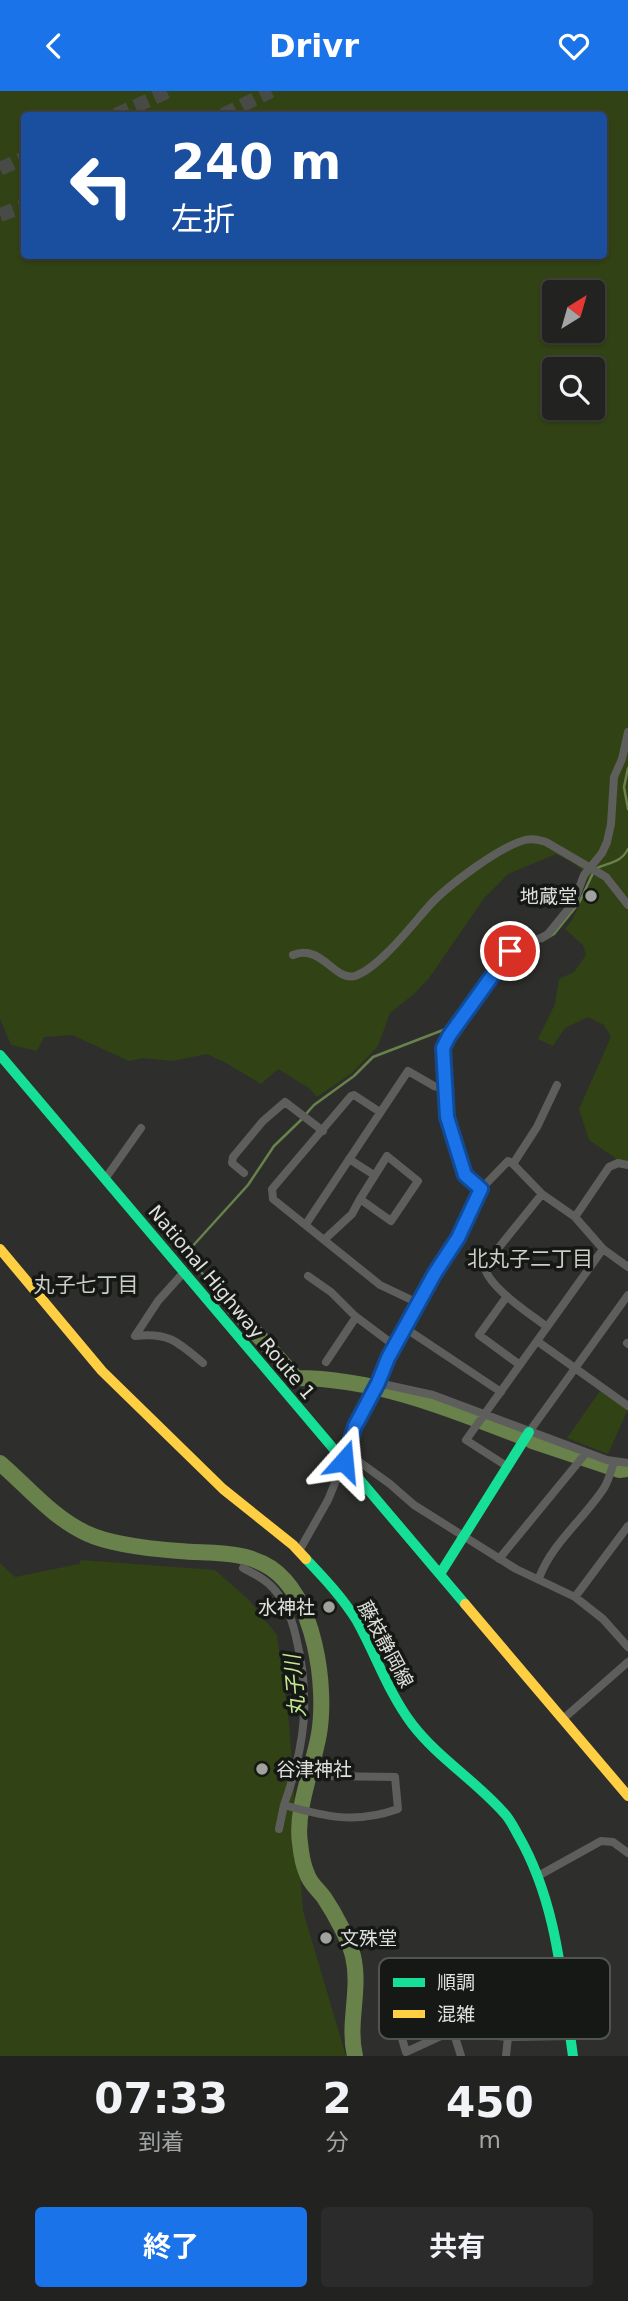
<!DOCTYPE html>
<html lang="ja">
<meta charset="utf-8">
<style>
body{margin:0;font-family:"DejaVu Sans","Noto Sans JP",sans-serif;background:#2a2b2a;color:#f1f3f6;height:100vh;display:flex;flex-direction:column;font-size:26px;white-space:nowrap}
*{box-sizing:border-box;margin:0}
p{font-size:23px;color:#a2a4a5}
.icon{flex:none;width:38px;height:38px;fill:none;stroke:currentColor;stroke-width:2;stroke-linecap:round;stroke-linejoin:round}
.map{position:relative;height:1965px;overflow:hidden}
.panel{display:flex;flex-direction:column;background:#222321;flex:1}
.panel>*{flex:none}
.banner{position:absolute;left:21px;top:21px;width:586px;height:147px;border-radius:7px;box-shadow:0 2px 5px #0004,0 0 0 2px #3f403f;background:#1a4fa0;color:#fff;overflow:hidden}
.needle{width:46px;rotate:37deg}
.fabs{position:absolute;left:542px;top:189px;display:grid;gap:14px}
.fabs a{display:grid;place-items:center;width:63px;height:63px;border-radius:7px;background:#222321;box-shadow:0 2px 5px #0004,0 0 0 2px #3f403f;font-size:35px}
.pin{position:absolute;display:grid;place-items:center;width:60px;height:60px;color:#fff;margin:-30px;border:4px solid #fff;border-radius:50%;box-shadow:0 2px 7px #0007}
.me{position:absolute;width:77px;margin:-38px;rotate:18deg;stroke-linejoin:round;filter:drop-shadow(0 0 5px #0008)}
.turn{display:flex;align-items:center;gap:24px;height:147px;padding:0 35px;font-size:32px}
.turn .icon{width:91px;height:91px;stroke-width:2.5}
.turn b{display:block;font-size:49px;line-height:60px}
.eta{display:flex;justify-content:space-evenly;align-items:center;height:119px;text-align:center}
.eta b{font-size:42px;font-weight:700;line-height:49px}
.primary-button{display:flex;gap:14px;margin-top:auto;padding:14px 35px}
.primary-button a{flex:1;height:80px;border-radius:7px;background:#1a73e8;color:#fff;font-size:28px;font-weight:700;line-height:80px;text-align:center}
.primary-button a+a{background:#2a2b2a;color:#f1f3f6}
header{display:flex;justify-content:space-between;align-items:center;height:91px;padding:0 35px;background:#1a73e8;color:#fff;font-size:32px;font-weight:700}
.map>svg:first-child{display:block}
.green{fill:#314214;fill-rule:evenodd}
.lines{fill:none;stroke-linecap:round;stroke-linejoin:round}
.stream{stroke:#69814b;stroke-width:2.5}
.river{stroke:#69814b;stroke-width:16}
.highway-tunnel{stroke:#484a46;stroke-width:14;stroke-dasharray:14 7;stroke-linecap:butt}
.street{stroke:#5e5f5d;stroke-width:8}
.fast{stroke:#16e098;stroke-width:10}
.slow{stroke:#ffcf43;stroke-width:10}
.route-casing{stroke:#114b97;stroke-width:18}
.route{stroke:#1a73e8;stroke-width:12}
.poi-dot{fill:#a0a29e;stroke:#161815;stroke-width:2.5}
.labels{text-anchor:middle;stroke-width:7;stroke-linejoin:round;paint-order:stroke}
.poi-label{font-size:19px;fill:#dee0dc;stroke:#161815;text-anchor:end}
.street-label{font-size:19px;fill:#dee0dc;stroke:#161815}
.neighbourhood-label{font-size:21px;fill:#cacec6;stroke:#161815}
.water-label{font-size:21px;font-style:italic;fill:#c4e993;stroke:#161815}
.key{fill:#161815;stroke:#525451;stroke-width:2}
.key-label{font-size:19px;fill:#dee0dc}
</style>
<header><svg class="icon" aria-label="back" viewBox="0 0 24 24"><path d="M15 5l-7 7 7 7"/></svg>Drivr<svg class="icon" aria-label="heart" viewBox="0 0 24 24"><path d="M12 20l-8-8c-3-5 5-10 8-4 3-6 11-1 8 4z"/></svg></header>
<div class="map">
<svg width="628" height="1965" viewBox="0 0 628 1965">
<rect width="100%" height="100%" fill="#2e2f2c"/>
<path class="green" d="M0,0H628V1072L617,1068L589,1049L579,1018L611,946L604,934L588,926L565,937L553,955L538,948L555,913L559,888L574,881L586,864L583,854L565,838L572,829L590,792C584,776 571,771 556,763L508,783L485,806L429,887L415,902L390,922L378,955L352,982L317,1006L309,997L278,978L261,993L228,973L207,963L172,970L143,967L129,970L72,944L44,946L37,960L11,954L0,928ZM24,24H604V164H24ZM555,201H593V240H555ZM555,278H593V317H555Z
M600,1300L628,1318L608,1363L567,1347Z
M81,1469L215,1479L249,1509L277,1544L289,1632L303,1820L346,1965H0V1472L15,1486L79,1473Z"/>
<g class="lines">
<path class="stream" d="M628,677L624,696L628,718
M597,777C610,771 621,772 628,758
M542,850L554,843L579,812L593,782
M465,927L495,887
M306,1023L314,1014L354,985L373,966L451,936
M232,1215L191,1170L189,1164L190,1158L248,1094L274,1055L302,1028"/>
<path class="river" d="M232,1215L296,1287C374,1287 448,1317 520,1345
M532,1350L619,1379L628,1378
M0,1372C28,1396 52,1426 86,1442C111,1454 152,1458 179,1460C210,1463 244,1459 271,1477C315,1507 327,1595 319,1643C313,1677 295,1719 300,1752C301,1762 303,1774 307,1783C310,1793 320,1800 325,1808C335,1823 349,1849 353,1865C361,1899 347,1932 355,1965"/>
<path class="highway-tunnel" d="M116,24L169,0
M223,24L271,0
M0,78L24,67
M0,124L24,115"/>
<path class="street" d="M293,864C321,852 335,891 355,885C379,877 412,834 429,815C447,795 499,756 525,749C533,747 539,749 546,751L606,786L628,814
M380,1021L354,1004L351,1005L272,1098L273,1108L380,1194L418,1212
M387,1065L418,1090L391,1130L360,1108Z
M349,1068L374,1084
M513,1073L537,1036L557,994
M244,1082L232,1072L233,1066L263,1030L285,1011L323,1040
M105,1088L141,1037
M481,1098L465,1084L447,1026L443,957L448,945L510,860C522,849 536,852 548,843L574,811L584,784L602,762L607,751L611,733L614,686L622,668L628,641
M542,1103L484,1175C489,1197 529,1222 547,1236
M575,1126L609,1076L618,1072L628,1074
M306,1133L408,980L434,995L437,996L444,989
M325,1148L352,1123L360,1108
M184,1181L158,1210L135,1245C169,1241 178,1251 203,1272
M308,1185L331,1201L355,1225L395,1255
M507,1205L479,1244L520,1274
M213,1215L228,1202
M405,1237L501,1301
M537,1250L628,1315
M627,1252L628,1253
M326,1271L356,1226
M378,1292L433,1304L607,1369L628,1372
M529,1341L628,1204
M347,1362L390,1393L414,1414L516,1478L575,1506L603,1528L628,1556
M508,1376L466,1349L603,1158
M299,1460L328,1409L344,1370L355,1335L378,1292L388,1267L435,1182L458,1147L481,1098L508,1070L513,1073L542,1103L575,1126L603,1158L628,1176
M499,1468L586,1362
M243,1477C252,1482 262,1486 270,1494C284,1507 292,1528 296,1546C311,1607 305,1655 284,1714
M539,1487C552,1452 584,1428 604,1397C609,1389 611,1379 614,1371
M575,1506L628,1435
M563,1628L628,1571
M279,1738L284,1714C326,1726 355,1733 398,1718L395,1686L327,1685
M538,1785L601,1750L613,1751L628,1762
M396,1878L402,1914L401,1944L406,1961L456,1938L459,1944
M461,1965L455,1946L466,1942L508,1946L570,1945
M506,1965L508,1946"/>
<path class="fast" d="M0,964L465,1513
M306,1468C324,1487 343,1507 357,1530C376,1564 388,1601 412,1633C438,1667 476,1690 504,1722C510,1728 514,1737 518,1744C557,1811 562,1890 573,1965
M440,1483L529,1341"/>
<path class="slow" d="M0,1158L102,1280L223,1398L293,1454L306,1468
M465,1513L628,1705"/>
</g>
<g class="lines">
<g class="route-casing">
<path id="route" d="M344,1370L355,1335L378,1292L388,1267L435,1182L458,1147L481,1098L465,1084L447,1026L443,957L449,945L510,860"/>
</g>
<use href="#route" class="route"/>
</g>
<g class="poi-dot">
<circle cx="591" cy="805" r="7"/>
<circle cx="329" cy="1516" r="7"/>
<circle cx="262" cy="1678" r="7"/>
<circle cx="326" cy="1847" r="7"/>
</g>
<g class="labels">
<g class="poi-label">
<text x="577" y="812">地蔵堂</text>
<text x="315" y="1523">水神社</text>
<text x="276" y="1685" text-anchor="start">谷津神社</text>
<text x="340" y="1854" text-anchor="start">文殊堂</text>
</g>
<g class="street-label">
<text transform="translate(232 1211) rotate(50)" y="7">National Highway Route 1</text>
<text transform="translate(386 1553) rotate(62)" y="7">藤枝静岡線</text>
</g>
<g class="neighbourhood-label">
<text x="530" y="1175">北丸子二丁目</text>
<text x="86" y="1201">丸子七丁目</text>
</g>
<g class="water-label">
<text transform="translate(295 1595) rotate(-95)" y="7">丸子川</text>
</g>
</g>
<rect x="379" y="1867" width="231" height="81" rx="10" class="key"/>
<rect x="393" y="1887" width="32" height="9" fill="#16e098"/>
<rect x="393" y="1919" width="32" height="8" fill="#ffcf43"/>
<g class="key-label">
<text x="437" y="1898">順調</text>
<text x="437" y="1930">混雑</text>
</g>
</svg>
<div class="fabs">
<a><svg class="needle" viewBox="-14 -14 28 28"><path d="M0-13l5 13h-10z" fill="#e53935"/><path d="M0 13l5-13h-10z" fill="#a2a4a5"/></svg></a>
<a><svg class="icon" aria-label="search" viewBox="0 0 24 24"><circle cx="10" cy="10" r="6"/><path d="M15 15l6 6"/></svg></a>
</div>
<div class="pin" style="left:510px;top:860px;background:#d93025"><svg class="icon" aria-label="arrive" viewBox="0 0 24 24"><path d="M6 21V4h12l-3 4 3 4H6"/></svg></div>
<svg class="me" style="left:344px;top:1370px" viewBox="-20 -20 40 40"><path d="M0-17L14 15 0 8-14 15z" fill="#1a73e8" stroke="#fff" stroke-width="4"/></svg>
<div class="banner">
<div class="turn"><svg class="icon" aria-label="left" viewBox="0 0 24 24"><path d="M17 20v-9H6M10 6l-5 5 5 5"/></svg><div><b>240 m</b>左折</div></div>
</div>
</div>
<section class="panel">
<div class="eta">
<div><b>07:33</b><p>到着</p></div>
<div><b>2</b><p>分</p></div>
<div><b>450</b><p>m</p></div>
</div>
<div class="primary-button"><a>終了</a><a>共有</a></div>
</section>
